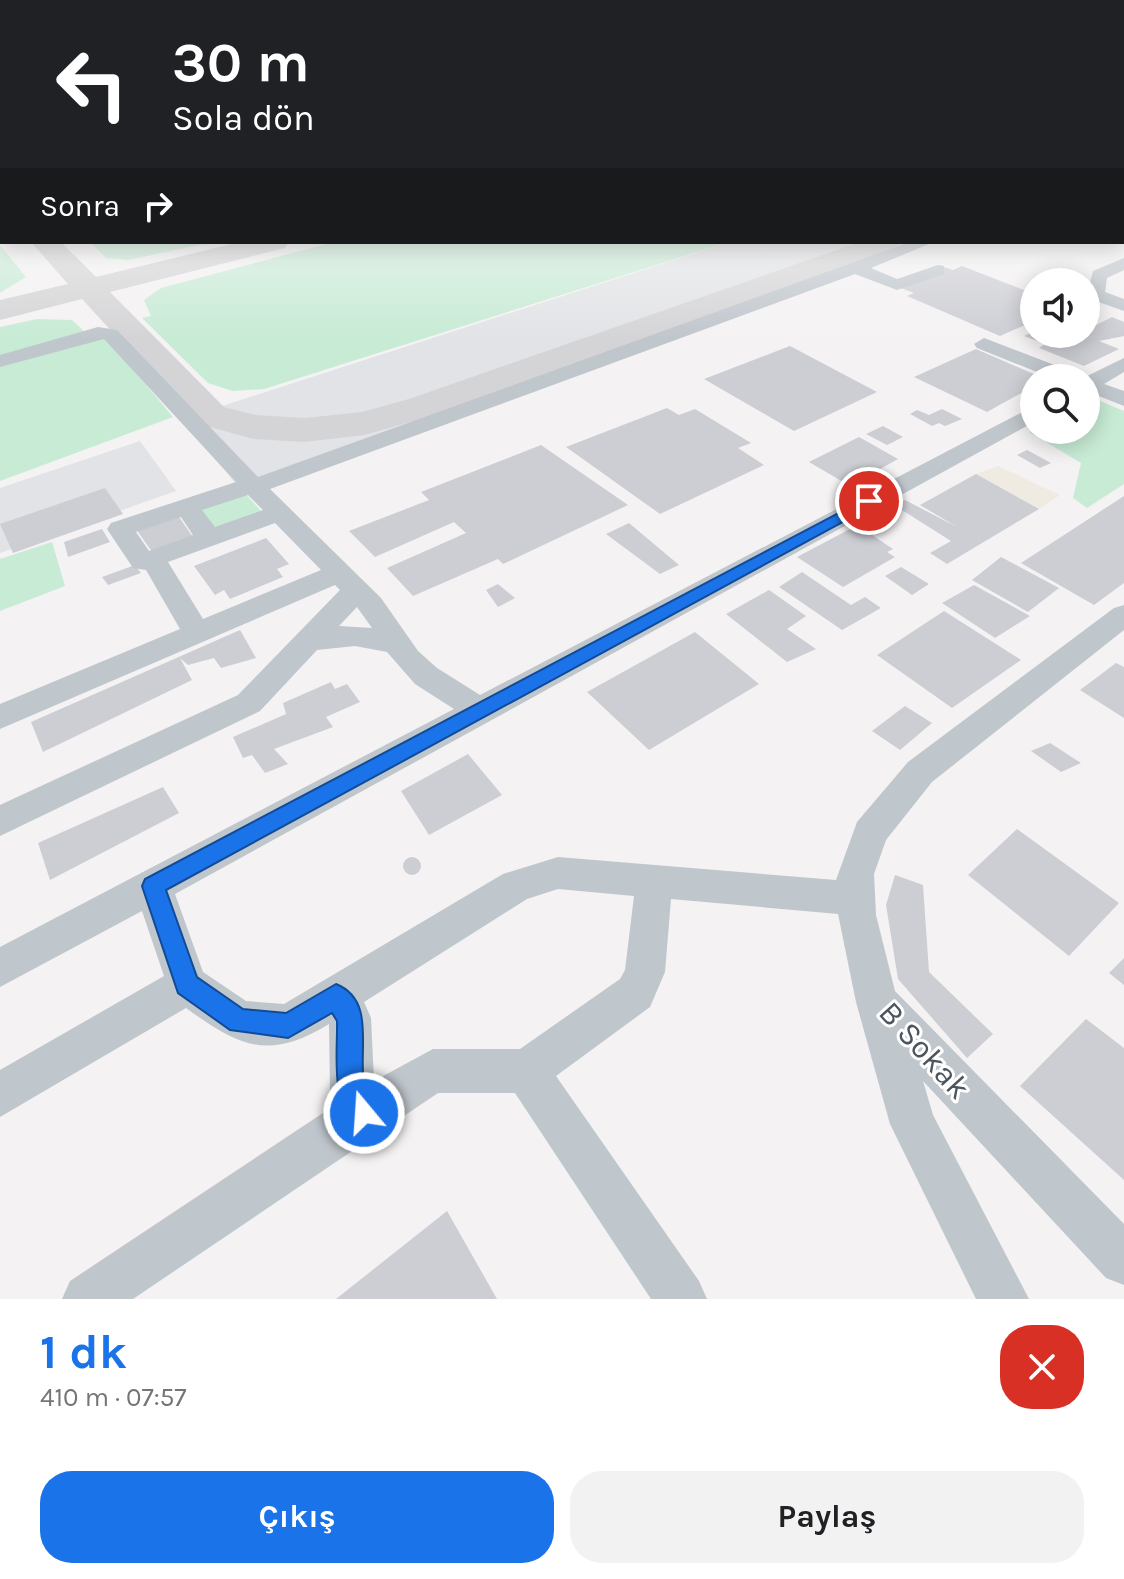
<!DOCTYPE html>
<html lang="tr">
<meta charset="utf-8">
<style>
body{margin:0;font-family:Karla,sans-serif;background:#f2f2f2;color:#202124;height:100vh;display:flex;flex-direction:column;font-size:30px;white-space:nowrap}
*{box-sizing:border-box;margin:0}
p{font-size:26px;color:#757577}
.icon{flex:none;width:44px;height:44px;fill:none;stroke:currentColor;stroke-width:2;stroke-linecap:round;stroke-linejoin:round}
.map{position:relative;height:1299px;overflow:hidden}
.panel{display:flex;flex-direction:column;background:#fff;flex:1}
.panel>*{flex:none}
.top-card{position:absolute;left:0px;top:0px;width:1124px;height:244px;box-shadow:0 4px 20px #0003;background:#202124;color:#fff;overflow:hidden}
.tools{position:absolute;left:1020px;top:268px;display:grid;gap:16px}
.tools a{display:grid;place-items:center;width:80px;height:80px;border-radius:50%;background:#fff;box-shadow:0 4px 20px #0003;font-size:40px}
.pin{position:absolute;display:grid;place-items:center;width:68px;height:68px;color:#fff;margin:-34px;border:4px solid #fff;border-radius:50%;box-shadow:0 2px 8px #0007}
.me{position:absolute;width:88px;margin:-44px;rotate:342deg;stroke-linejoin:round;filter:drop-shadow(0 0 6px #0008)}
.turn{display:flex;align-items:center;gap:28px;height:168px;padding:0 40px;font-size:36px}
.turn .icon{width:104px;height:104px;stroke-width:2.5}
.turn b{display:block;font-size:56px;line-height:68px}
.then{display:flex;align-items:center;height:76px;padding:0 40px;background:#0003;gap:16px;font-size:30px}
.round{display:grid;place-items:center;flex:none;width:84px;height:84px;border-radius:32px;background:#f2f2f2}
.summary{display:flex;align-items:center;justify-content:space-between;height:136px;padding:0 40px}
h1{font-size:48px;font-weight:700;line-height:60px;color:#1a73e8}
.primary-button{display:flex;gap:16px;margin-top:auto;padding:16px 40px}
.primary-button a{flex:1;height:92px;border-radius:32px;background:#1a73e8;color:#fff;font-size:32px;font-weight:700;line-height:92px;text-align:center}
.primary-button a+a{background:#f2f2f2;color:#202124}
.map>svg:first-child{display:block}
.airport{fill:#e1e3e6}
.green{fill:#c7ebd5}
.sand{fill:#f0ebe2}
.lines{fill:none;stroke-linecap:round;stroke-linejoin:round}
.taxiway{fill:#d4d4d6;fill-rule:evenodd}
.runway{fill:#d4d4d6;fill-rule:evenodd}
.building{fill:#cdced4}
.minor{fill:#bfc6cc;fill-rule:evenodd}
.route{fill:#1a73e8;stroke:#114b97;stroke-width:2}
.labels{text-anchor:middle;stroke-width:6;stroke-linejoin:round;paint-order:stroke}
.near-street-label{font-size:32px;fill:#4c555d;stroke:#fff}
</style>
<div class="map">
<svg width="1124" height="1299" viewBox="0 0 1124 1299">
<rect width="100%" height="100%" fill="#f4f2f2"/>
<path class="airport" d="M730,242H916L239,488L182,419Z
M140,441L176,491L0,553V488Z"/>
<path class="green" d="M90,242H213L128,260L106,258Z
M334,242H729L264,389L233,391L208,383L142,318L151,316L144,300L161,288Z
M0,245L26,277L0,293Z
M37,319L72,320L90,337L104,335L173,417L0,481V327Z
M1093,398L1124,411V484L1087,508L1073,498L1081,463L1029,432L1086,430V402Z
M242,490L263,513L214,528L200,510Z
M52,542L65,586L0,611V559Z"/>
<path class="sand" d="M998,466L1060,495L1039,509L976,474Z"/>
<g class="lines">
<path class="taxiway" d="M0,185L2,186V204L0,203Z
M31,242H61L96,277L240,242H289L285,248L110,292L224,407L255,415L305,418L362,412L409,399L860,242H901L897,248L435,415L364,435L305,442L253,439L196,423L82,299L0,320V300L68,284Z"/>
<path class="runway" d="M0,158H2V194H0Z"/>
</g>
<path class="building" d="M962,266L1034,294V321L1000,336L907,296L914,293L898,287L944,267L953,270Z
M1112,317L1124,322V336L1099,341L1119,349L1084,366L1039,348L1045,344L1024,336L1034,331V334H1086V330Z
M790,346L877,392L794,431L704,379Z
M976,349L1043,378H1034V386L987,412L914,377Z
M667,408L679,415L695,409L751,443L738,448L764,465L660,514L566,447Z
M942,409L962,419L945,426L939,423L932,426L910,414L917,410L929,415Z
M883,426L903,437L887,445L866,434Z
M859,437L898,459L850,486L809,462Z
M541,445L628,505L503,564L498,559L413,596L387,568L466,533L454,522L375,557L349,531L429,500L421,492Z
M1027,450L1051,463L1040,468L1017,455Z
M976,474L1039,509L947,564L930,553L951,541L894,505L905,500L957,527L920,505Z
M105,488L123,514L13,553L0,524Z
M1124,496V583L1094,605L1021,563Z
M177,514L195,540L155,556L136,529Z
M629,523L679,565L660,574L606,534Z
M852,528L858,533L863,529L893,549L887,552L895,557L843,587L797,557Z
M102,529L110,542L68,557L64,542Z
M266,538L289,564L277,569L283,577L230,599L224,590L215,595L194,566Z
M1001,557L1059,588L1028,612L972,580Z
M135,565L141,573L108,585L102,577Z
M901,567L929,584L912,595L885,576Z
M802,572L851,605L865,597L881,608L842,630L779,587Z
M498,584L515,598L498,607L486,590Z
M974,585L1030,616L995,638L942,603Z
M769,590L806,616L787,629L816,649L787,662L726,614Z
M944,611L1021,660L952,708L877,655Z
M240,630L256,658L221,668L214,658L188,665L180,658L192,680L43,752L31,722Z
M695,632L759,684L649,750L587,692Z
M1116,663L1124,667V718L1080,690Z
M331,682L335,689L347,684L360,702L326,717L333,727L274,749L288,764L265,773L252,755L243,758L233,737L286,714L283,703Z
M905,706L932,723L900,750L872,731Z
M1050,743L1081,763L1061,772L1031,751Z
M468,754L502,795L429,835L401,791Z
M163,787L179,813L50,880L38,843Z
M1017,829L1119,903L1069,956L968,875Z
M403 866a9 9 0 1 1 18 0a9 9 0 1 1-18 0Z
M895,875L923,885L929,972L993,1034L967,1058L898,979L886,905Z
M1124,958V985L1109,973Z
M1086,1019L1124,1048V1180L1020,1086Z
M447,1211L497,1299H336Z"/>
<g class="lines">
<path class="minor" d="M1122,166H1124L1122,175Z
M910,242H934L871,268L897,279L938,265L944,266V274L897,290L855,274L270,489L381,598L418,651L437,668L480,695L1034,406V422L175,894L203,972L246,1001L284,1004L503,874L558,857L836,880L857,822L908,762L1114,608L1124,605V630L932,782L886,840L874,874L876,915L895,991L1124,1224V1285L1106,1278L923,1081L933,1115L1029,1299H976L890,1124L856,1002L838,914L671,899L665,972L650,1007L556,1076L699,1281L707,1299H651L515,1093H438L133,1299H62L70,1281L335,1105L330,1092L329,1024C268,1061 240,1047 186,1008L0,1117V1070L164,976L142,911L0,987V947L454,709L415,684L387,652L355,646L317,650L260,711L0,836V805L238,695L340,590L335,585L0,729V704L180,629L146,570L133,568L107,529L111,523L236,482L104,339L0,367V355L98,327L117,330L258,477ZM248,495L263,510L215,527L202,510ZM181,517L193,535L149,551L136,532ZM275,523L321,570L203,619L168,562ZM357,607L372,628L339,626ZM558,889L634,896L625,970L620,979L520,1049H433L374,1081L371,1018L364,1002L527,899Z
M1124,258V270L1107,278L1105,292L1124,299V311L1090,299L1087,295L1093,271Z
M984,338L1078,374L1081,378H1052L977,348L974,344Z
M1124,358V372L1104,384L1124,391V406L1086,391V378H1083Z"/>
</g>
<linearGradient id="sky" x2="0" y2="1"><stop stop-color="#88c1e6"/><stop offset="0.46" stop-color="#faf9f9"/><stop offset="1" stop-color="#faf9f9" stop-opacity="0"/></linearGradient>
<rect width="1124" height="340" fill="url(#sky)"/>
<path class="route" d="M869,497L876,501L874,505L166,890L197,977L243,1009L286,1013L336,984C379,1001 355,1057 366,1090C369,1098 375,1105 378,1113L374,1123L364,1127C328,1112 338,1053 337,1021L332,1013L288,1038L230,1030L178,993L142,886L145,879Z"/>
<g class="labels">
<g class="near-street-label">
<text transform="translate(925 1050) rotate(48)" y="11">B Sokak</text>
</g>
</g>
</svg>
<div class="tools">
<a><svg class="icon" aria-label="sound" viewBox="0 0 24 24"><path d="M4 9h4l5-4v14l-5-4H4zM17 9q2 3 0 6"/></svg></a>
<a><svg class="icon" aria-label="search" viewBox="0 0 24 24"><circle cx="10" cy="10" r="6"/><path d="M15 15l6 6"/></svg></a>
</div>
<div class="pin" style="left:869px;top:501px;background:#d93025"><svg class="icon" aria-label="arrive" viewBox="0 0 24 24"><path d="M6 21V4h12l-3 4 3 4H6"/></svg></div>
<svg class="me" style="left:364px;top:1113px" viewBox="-20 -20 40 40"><circle r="17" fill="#1a73e8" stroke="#fff" stroke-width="3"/><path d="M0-11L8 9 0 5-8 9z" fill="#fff"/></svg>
<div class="top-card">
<div class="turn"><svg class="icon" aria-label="left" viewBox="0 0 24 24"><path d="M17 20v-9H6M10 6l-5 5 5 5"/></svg><div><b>30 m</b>Sola dön</div></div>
<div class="then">Sonra<svg class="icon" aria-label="right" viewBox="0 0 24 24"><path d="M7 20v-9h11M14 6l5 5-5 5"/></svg></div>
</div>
</div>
<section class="panel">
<div class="summary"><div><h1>1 dk</h1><p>410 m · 07:57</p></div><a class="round" style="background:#d93025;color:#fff"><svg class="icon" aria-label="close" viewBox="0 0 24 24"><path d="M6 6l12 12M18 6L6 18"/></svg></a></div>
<div class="primary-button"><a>Çıkış</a><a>Paylaş</a></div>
</section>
